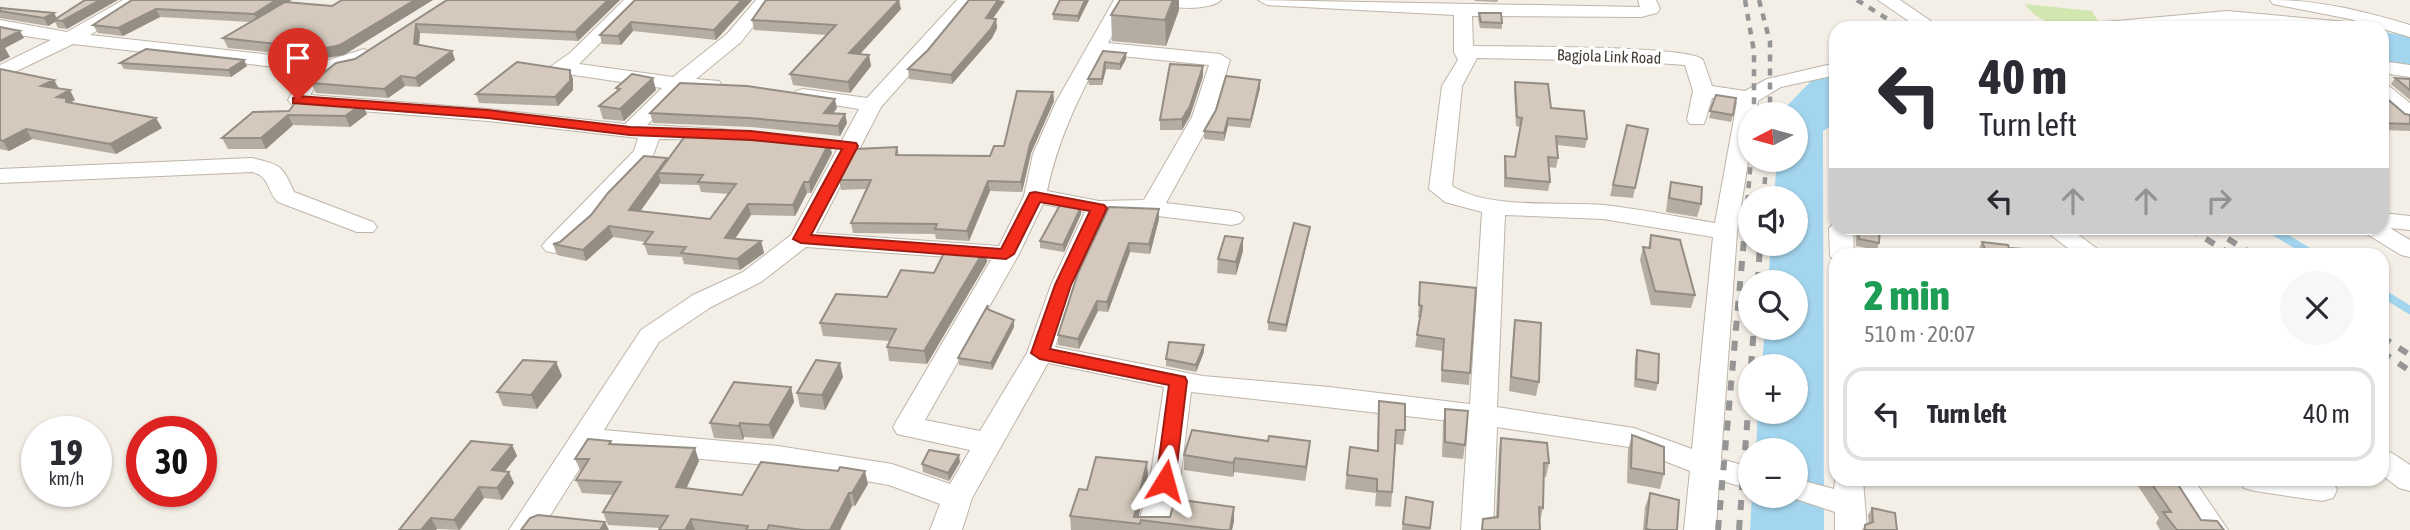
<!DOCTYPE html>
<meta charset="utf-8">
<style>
body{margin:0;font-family:"Asap Condensed",sans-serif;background:#f7f7f7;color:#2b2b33;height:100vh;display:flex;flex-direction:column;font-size:26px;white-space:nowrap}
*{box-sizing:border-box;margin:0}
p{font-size:23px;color:#7c7c81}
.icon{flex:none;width:38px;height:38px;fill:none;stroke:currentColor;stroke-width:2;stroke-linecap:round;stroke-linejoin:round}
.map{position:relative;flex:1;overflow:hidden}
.side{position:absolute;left:1829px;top:248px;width:560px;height:238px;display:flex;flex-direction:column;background:#fff;border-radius:21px;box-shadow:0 2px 5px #0004}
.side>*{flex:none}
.guide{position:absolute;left:1829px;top:21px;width:560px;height:214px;border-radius:21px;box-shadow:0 2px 5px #0004;background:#fff;color:#2b2b33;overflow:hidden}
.needle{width:46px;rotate:264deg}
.tools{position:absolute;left:1738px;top:102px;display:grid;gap:14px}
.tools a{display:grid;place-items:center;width:70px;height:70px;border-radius:50%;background:#fff;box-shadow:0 2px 5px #0004;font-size:35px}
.speed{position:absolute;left:21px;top:416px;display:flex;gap:14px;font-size:35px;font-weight:700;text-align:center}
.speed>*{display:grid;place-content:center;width:91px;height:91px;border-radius:50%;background:#fff;box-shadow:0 2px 5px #0004;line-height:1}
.speed small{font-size:18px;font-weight:400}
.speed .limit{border:10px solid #d22;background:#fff;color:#111}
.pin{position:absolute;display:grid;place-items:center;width:60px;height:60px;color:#fff;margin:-72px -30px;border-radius:50% 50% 50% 0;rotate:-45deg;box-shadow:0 0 7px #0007}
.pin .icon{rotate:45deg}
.me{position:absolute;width:77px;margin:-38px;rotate:8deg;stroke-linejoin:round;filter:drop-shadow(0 0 5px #0008)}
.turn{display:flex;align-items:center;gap:24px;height:147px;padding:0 35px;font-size:32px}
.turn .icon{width:91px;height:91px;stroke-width:2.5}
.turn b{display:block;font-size:49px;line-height:60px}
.lanes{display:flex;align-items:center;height:66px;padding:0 35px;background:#0003;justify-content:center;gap:35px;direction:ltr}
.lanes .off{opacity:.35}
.round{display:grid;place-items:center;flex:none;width:74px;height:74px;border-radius:37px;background:#f7f7f7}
.head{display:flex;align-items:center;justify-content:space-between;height:119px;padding:0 35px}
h1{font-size:42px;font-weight:800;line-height:52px;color:#1e9e55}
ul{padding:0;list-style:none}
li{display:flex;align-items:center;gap:21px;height:94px;margin:0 14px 10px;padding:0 21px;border:4px solid #e1e1e2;border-radius:21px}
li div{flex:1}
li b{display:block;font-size:26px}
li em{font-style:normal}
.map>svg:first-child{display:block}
.green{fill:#d2e6b0}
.water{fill:#a4d5ee}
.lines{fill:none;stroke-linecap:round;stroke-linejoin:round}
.stream-far1{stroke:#a4d5ee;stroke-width:6}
.stream{stroke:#a4d5ee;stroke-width:8}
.minor-casing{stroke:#beb5a9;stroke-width:2}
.minor{fill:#fff;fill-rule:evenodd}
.rail-far1{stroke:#959595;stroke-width:4.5;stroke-dasharray:7 7;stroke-linecap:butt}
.rail{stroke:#959595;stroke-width:6;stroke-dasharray:10 10;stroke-linecap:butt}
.wall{fill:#b6ada2;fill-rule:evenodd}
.shaded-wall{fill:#948d84}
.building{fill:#d4c9bc;stroke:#948d84;stroke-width:2}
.route{fill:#f42c1c;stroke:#9f1d12;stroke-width:2}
.labels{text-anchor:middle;stroke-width:7;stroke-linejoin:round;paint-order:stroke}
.far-street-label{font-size:16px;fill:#453e36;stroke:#fff}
</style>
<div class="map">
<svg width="2410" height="530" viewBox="0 0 2410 530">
<rect width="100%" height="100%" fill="#f3eee6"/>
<path class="green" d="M2025,4L2092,11L2099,23C2073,27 2042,29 2025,4Z"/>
<path class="water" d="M2382,32L2410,36V65L2382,61Z
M1836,74V123L1823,131L1824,530H1750L1752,495H1796V450H1756L1758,411H1796V366H1762L1765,327H1796V282H1768L1771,243H1796V198H1774L1777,159H1796V114L1780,113L1814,78Z"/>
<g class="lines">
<path class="stream-far1" d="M2268,228L2271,230"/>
<path class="stream" d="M2268,228L2316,256
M2382,293L2410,310"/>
<g class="minor-casing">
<path id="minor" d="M123,0H145L90,35L326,61L364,49L374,55C357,76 331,62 310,95L488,109L625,124L662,88L560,73L550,67L570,53L624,0H643L579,64L673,77L727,34L756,0H774L741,42L696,79L719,81L722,85L719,89L682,90L647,125L721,129L729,130L732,135L729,140L659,139L652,158L562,251L554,253L546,251L542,246L546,241L634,151L638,138L488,121L298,106L291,104L288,100L296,85L310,71L73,44L0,79V65L51,40L0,32V20L67,32Z
M957,0H976L881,107L816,233L999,246L1024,196L1033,154L1056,102L1114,0H1132L1108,43L1220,54L1230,60L1213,117L1166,203L1232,211L1240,213L1244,218L1240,223L1232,225L1133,213L1108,214L1075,285L1055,347L1203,376L1329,387L1470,404L1482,212L1445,202L1429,189L1442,86L1458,60L1454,52V15L1267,5L1258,0L1640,7L1638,0H1656L1660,9L1657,13L1641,17L1472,16L1473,46C1504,47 1692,45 1703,60L1712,86L1745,91L1767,79L1836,63V75L1781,87L1758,101L1756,114H1750V149L1737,232L1721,459L1750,467V489L1719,480L1716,530H1684L1690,471L1629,447L1497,427L1493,530H1461L1468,423L1191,392L1180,481L1169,530H1137L1150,481L1164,387L1048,363L972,498L962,530H930L940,504L889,485L778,466L592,449L541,530H509L641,330L693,295L743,272L791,235L859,109L796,99L793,95L796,91L803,89L867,98ZM1102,54L1209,65L1192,117L1144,200L1099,201L1047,191C1058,140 1077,100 1102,54ZM1477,58L1629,61L1685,65L1693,91L1687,120L1690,124H1704L1712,98L1737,102L1715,223C1678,217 1641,209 1604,205C1559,201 1490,210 1452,186L1462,86ZM1043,204L1085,212L1051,285L1027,353L980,431L925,420L1019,254ZM1505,215L1603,219L1713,237L1692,449L1634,428L1497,407ZM806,247L991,260L893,427L897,434L970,450L950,484L892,464L778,446L604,430L659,342L711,307L761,282Z
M1153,0H1221C1211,11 1163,10 1153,0Z
M1878,0H1900L1941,28H1919Z
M2270,0C2321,0 2362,11 2410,25V37L2350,19L2273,4Z
M2227,11L2347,22L2356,28H2292L2227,21L2161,28H2096L2105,22Z
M2382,61L2410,65V77L2382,73Z
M2382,84L2389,86L2410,103V120L2403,118L2382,100Z
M252,158C281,165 282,165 294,192L373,222L377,227L373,232H357L278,202C266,190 270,176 252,172L0,183V169Z
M2382,213L2410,216V230L2390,228L2410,240V257L2401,255L2365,233L2361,228H2382Z
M1836,222V228H1853L1854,256H1836V262L1830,256L1829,228Z
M2042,228H2069L2107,256H2078Z
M2382,450L2392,453L2410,465V491L2399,488L2382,475Z
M1836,475V480H1863L1867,530H1835V512L1784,495H1796V479L1834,489Z
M2163,480H2194L2228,530H2195Z
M2240,480H2324L2333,482L2337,490L2333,498L2322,501L2255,491L2244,488Z"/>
</g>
<use href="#minor" class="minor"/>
<path class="rail-far1" d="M1745,0L1754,52V114
M1759,0L1770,42V114
M1857,0L1902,28
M1764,198L1766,159
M2189,228L2192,230
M2211,228L2214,230
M1745,230L1751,159"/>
<path class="rail" d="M2189,228L2233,256
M2211,228L2255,256
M1758,282L1760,243
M2382,337L2410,355
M2382,352L2410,371
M1751,366L1754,327
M1718,530L1745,228
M1739,530L1750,386"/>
</g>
<path class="wall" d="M85,0L67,29L58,28L55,22L48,26L0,18V6L1,7L57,18Z
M132,0L288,2L344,55L326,58L228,48L223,38L251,22L160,17L123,36L98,33L93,25Z
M447,0H620L578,41L420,33L419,45L452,51L455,60L419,87L405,86L388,98L316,93L311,83L355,59Z
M635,0H752L716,40L633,31L621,45L602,44L600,35Z
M1060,0H1089L1078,22L1053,20V14Z
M1474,0H1498L1497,2L1475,1Z
M1005,1L993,18L996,19L997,28L992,38L952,84L909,79L908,69Z
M901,9L860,54L869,55L871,66L850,93L793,85L790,74L827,35L754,30L752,20Z
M1179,10L1166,46L1112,41L1111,15Z
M1479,13L1502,23V29L1480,28L1478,19Z
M1103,51L1126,59L1120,70L1106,69L1102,85H1089L1088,79Z
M244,60L247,66L231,77L124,69L120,63Z
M0,69L54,80L59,89L75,100L70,103L162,128L116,154L32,139L9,151L0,149Z
M1203,76L1190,116L1182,130H1160V120Z
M2382,77L2384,96L2405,114L2410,115V131L2382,130Z
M2395,78L2410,79V100L2391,84Z
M573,79V90L558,106L479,103L476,94Z
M1260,80V88L1250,128L1228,126L1224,141L1204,139V131Z
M1515,82L1551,108L1587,139L1585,148L1557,145L1558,158L1556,168L1549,167L1550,182L1548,191L1504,187V165L1505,156L1515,157L1520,127L1516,126L1514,91Z
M616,88L656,90L624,121L603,119L599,106L617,91Z
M1053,92L1054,101L1031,153L1022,192L990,191L969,241L936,239L935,234L853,233L851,223L866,189L841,190L839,180L897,147L899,155L990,156L1004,146Z
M1716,95L1733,115L1731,122L1709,118Z
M362,104L367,114L350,127L293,125L266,149H228L222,138L289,111Z
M837,108L833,113L845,114L847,123L840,136L751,127L653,123L650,113Z
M1627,125L1648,129L1633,198L1610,196Z
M832,153L811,193H807L795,216L751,215L735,239L761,241L764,253L740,270L684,264L682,257L648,255L644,244L646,242L613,237L586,261L557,255L553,244L560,242L591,215L667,158V160ZM661,182V184L699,185L701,192L728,194L710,219L640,212Z
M1671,182L1701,204L1697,217L1666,212L1668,195Z
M1159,209V219L1150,254L1130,252L1108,312L1098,311L1079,349L1058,345V335L1078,273Z
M1081,214L1064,252L1040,248V241Z
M1855,228H1880L1879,243L1877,250L1856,246Z
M1309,234L1286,332L1268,330V322Z
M1651,235L1695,295L1691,308L1651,305L1640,260L1643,247L1648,248Z
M1982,242L2009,248L2056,256H1978L1977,253Z
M985,249L987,262L927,364L889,361L887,347L890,341L823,336L820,323L887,297L934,273Z
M1243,251L1236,275L1217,273L1218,259Z
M1420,282L1470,373L1469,385L1441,382L1442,351L1415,347L1420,317H1418Z
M1515,320L1539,382L1536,396L1509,391L1513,334Z
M1014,327L992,370L959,365L958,358Z
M1637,350L1658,383L1656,391L1634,387L1635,358Z
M1204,352L1196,372L1166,366V359Z
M556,362L562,376L537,409L503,406L497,392Z
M843,377L825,410L800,407L797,393Z
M791,387L794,402L773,439L744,437L743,440L714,438L710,423Z
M1379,401L1405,430L1403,445L1396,444L1391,507L1375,506L1376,493L1345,489L1350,447L1377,451Z
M1445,409L1465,445L1463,459L1442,457L1443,423Z
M1632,435L1664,474L1660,489L1627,483L1628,450Z
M1501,438L1549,463L1546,477L1543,476V508L1540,521V530H1481L1483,519L1496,517L1499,451Z
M611,441L612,444L699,461L686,488L742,495L868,484L855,506H852L840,530H659L660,528L608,525L603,512L613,495L582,493L576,480L581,472L575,459Z
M1310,441L1305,481L1234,472L1233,477L1184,470V455Z
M512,445L517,456L505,471L514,483L502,500L484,498L460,530L437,529L399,530Z
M960,462L949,481L923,472L922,464Z
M1148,476L1138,517L1234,521L1232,530H1071L1070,516L1087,490Z
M2134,480H2175L2201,520L2224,530H2160L2156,523L2159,518Z
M1650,493L1677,530H1643L1645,507Z
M1406,497L1433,502L1430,530H1402Z
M1872,508L1897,530H1862L1865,525L1869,524L1868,515Z"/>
<path class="shaded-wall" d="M100,0H118L67,29L62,21Z
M276,0H292L258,22L254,14Z
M415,0H433L344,55L326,58L322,49Z
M608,0H620L578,41L575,32Z
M742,0H752L716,40L714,30Z
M899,0L901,9L851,64L849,53Z
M998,0L1005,1L987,27L986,18Z
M1085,0H1089L1078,22V16Z
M1173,0H1179V10L1166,46L1165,20Z
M156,9L160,17L123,36L118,28Z
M54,13L58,20H54L55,22L48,26L44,18Z
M996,19L997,28L992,38L952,84L951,75Z
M631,22L633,31L621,45L618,36Z
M416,24L420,33L418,54L414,44Z
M20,31L24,38L5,48L10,57L0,62V41Z
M452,51L455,60L419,87L415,78Z
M1126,53V59L1120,70V64Z
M869,55L871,66L850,93L848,82Z
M244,60L247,66L231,77L228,70Z
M1105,62L1106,69L1102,85V79Z
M1203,66V76L1190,116L1182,130V119Z
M570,70L573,79V90L558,106L555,97Z
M401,76L405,86L388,98L384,89Z
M653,78L656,90L624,121L620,109Z
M54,80L59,89L41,86Z
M1260,80V88L1250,128L1251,120Z
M70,90L75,100L69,103L72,108L57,97Z
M1053,92L1054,101L1031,153L1022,192L1021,182L1030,144Z
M835,99L837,108L826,123L824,113Z
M362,104L367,114L350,127L345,116Z
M845,114L847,123L840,136L838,126Z
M288,115L293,125L266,149L261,138Z
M156,118L162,128L116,154L110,144Z
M1228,118V126L1224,141V133Z
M26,129L32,139L9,151L3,141Z
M829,143L832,153L811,193L809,182Z
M667,158L670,169L658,173L661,182L633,221L629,210Z
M988,181L990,191L969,241L967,231Z
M804,182L807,193L795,216L793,205Z
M748,204L751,215L728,249L725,238Z
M1081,207V214L1064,252L1063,245Z
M1159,209V219L1150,254L1149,244Z
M609,226L613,237L586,261L583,250Z
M1310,227L1309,234L1286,332V325Z
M1243,238V251L1236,275V262Z
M761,241L764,253L740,270L737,259Z
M1129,243L1130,252L1108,312L1107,302Z
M985,249L987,262L927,364L924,351Z
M1097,301L1098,311L1079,349L1078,339Z
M1014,320V327L992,370L991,363Z
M1204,345V352L1196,372V365Z
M556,362L562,376L537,409L531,395Z
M840,363L843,377L825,410L822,395Z
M791,387L794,402L773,439L769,425Z
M740,423L744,437L743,440L739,426Z
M1310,441L1309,455L1305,481L1306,467Z
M512,445L517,456L497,481L492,470Z
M695,448L699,461L681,500L676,487Z
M959,455L960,462L949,481L948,473Z
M1235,458L1234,472L1233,477V463Z
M1147,462L1148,476L1137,524L1134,517Z
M865,471L868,484L855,506L852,493Z
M509,472L514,483L502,500L497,488Z
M479,487L484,498L459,530L454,520Z
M849,493L852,506L840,530H830Z
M1234,507V521L1232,530H1230Z
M431,518L437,529L436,530H421Z
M691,519L695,530H685Z
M605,522L609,530H600Z"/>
<path class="building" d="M85,0H100L62,21L54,20Z
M132,0H276L254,14L156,9L118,28L93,25Z
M342,0H415L340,45L322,49L223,38L285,2L332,6Z
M447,0H608L575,32L416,24L414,44L452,51L415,78L401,76L384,89L311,83L336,63L355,59Z
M635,0H742L714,30L631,22L618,36L600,35Z
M766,0H899L849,53L869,55L848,82L790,74L836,25L752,20Z
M969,0H998L986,18L996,19L991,29L951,75L908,69L928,50Z
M1060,0H1085L1078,16L1053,14Z
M1120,0H1173L1165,20L1111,15Z
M0,8L54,13L44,18L0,11Z
M1479,13H1501L1502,23L1481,22Z
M0,27L20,31L0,41Z
M146,49L244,60L228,70L120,63Z
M1103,51L1126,53L1120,64L1105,62L1102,79H1088Z
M517,62L570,70V81L555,97L476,94Z
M1170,64L1203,66L1190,106L1182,119L1160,120Z
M0,69L54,80L41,86L70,90L57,97L66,98V102L156,118L110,144L26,129L3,141L0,140Z
M632,74L653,78L620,109L599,106L620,89L616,88Z
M1226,76L1260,80L1251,120L1228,118L1224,133L1204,131L1216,110Z
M2382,77H2384V96L2405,114L2410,115V124L2382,123Z
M2395,78L2410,79V90Z
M1515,82L1548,84L1551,108L1584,111L1587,139L1556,136L1558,158L1548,157L1550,182L1506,178L1505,156L1515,157L1522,118L1517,117Z
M680,83L747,86L835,99L824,113L845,114L838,126L749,118L650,113Z
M1017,91L1053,92L1030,144L1021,182L988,181L967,231L935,229L937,224L851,223L871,180H839L856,149L897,147L896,155L990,156L994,146H1004Z
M1716,95L1736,98L1733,115L1710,111Z
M298,99L362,104L345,116L288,115L261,138H222L253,112L289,111Z
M1627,125L1648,129L1635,188L1613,185Z
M688,132L748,134L829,143L809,182H804L793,205L748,204L725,238L761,241L737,259L681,253L686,247L644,244L653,232L609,226L583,250L553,244L560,242L591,215L608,193L644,156L667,158L629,210L710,219L736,184L698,182L703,175L658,173Z
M1671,182L1702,187L1701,204L1669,198Z
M1061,203L1081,207L1063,245L1040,241Z
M1109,207L1159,209L1149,244L1129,243L1107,302L1097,301L1078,339L1058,335L1078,273Z
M1294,223L1310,227L1286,325L1268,322Z
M1858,228H1880L1879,243L1859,239Z
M1651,235L1680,240L1695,295L1655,291L1643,247L1650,248Z
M1225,236L1243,238L1236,262L1218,259Z
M1982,242L2008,245L2009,248L2053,251L2056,256H1988Z
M947,247L985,249L924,351L887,347L896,329L820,323L836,294L887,297L901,270L934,273Z
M1420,282L1476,288L1470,373L1442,370L1444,339L1417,335L1422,306L1419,305Z
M988,305L987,309L1014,320L991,363L958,358Z
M1515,320L1541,323L1539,382L1511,377Z
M1169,342L1204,345L1196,365L1166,359Z
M1637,350L1659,354L1658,383L1636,379Z
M523,360L556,362L531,395L497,392Z
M816,360L840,363L822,395L797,393Z
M734,382L791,387L769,425L740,423L739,426L710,423Z
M1379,401L1405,404V430H1396L1392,492L1377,491V479L1347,475L1350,447L1378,451Z
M1445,409L1468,411L1465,445L1445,442Z
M1192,430L1268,441L1269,436L1310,441L1306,467L1235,458L1233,463L1184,455Z
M1632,435L1664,447V474L1631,468Z
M1501,438L1547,443L1549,463H1544L1543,508L1539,507L1540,530H1482L1483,519L1498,517Z
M588,439L611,441L609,444L695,448L676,487L742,495L761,462L838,471L840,467L865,471L852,493H849L830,530H803L769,525L767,530H746L748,526L691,519L685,530H659L668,516L603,512L621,482L576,480L589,459H575Z
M471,441L512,445L492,470L509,472L497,488L479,487L454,520L431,518L421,530H399Z
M929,450L959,455L948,473L922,464Z
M1096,457L1147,462L1134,517H1170L1175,499L1234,507L1230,530H1221L1141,520L1140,524L1070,516L1079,489L1087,490Z
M2149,480H2175L2201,520L2217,521L2224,530H2177L2163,512H2171Z
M1650,493L1679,500L1677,530H1652L1646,529Z
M1406,497L1433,502L1430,528L1403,524Z
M1872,508L1895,513L1897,530H1865V525L1873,522Z
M538,515L605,522L600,530H521L530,518Z"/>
<path class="route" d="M298,96L488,110L630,127L751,131L856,143L858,146L811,235L1001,249L1030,193L1035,192L1104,205L1107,208L1071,285L1050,349L1185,377L1187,381L1175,481L1172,486H1158L1156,481L1169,385L1040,359L1031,353L1055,285L1090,211L1040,202L1014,254L1006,259L801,243L793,239L842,149L751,140L630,135L488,118L293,103V98Z"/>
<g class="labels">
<g class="far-street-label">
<text transform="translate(1609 56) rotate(2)" y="6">Bagjola Link Road</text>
</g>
</g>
</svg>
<div class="tools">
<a><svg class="needle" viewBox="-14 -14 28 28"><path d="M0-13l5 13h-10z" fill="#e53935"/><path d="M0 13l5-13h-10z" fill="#7c7c81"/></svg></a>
<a><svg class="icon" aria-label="sound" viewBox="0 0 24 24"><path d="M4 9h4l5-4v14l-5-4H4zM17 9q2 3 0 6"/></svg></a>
<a><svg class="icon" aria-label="search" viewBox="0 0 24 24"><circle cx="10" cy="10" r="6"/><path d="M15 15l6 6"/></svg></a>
<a>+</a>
<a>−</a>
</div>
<div class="speed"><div>19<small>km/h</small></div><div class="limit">30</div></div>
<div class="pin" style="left:298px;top:100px;background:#d93025"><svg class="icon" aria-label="arrive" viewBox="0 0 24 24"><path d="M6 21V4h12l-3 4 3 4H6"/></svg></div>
<svg class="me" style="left:1165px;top:481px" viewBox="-20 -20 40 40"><path d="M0-17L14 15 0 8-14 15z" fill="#f42c1c" stroke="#fff" stroke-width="4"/></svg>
<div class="guide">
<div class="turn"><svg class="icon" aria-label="left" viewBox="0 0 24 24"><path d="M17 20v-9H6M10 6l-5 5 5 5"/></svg><div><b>40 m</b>Turn left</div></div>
<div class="lanes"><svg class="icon" aria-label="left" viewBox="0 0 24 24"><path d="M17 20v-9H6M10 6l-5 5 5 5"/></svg><svg class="icon off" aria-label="ahead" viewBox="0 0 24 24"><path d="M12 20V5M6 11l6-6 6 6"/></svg><svg class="icon off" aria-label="ahead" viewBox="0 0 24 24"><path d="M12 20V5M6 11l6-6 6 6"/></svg><svg class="icon off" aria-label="right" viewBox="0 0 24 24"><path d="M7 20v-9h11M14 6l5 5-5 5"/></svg></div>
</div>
<section class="side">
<div class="head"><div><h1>2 min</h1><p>510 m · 20:07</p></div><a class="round"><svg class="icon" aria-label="close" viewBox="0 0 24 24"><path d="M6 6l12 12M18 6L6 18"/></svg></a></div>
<ul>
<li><svg class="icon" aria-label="left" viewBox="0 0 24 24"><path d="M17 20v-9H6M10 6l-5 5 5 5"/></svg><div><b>Turn left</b></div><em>40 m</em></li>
</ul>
</section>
</div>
